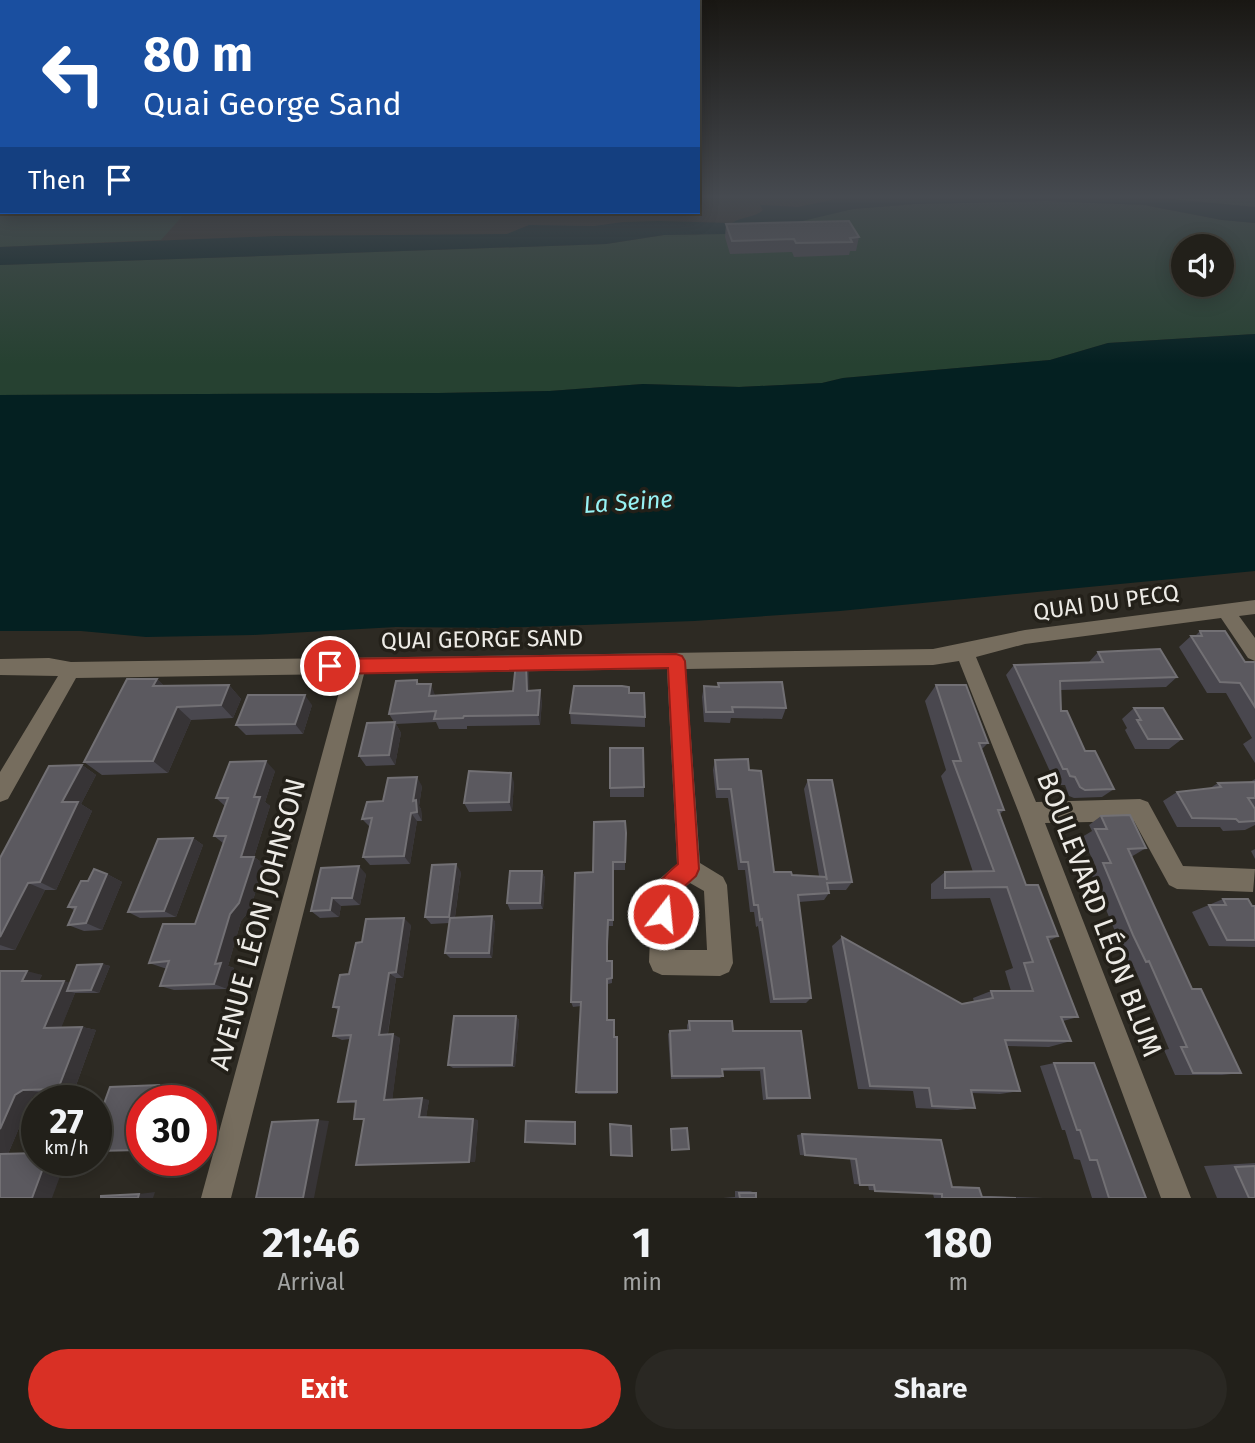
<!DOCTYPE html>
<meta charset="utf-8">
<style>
body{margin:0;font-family:"Fira Sans",sans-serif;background:#2a2823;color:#f1f3f6;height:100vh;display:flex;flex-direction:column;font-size:26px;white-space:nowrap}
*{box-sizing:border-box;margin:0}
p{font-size:23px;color:#a2a3a2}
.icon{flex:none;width:38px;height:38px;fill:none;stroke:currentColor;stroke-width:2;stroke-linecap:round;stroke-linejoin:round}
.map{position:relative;height:1198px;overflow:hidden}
.side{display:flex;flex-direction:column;background:#22201a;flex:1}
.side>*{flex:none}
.banner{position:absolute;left:0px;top:0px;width:700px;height:214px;box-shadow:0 4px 18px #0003,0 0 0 2px #3f3e39;background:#1a4fa0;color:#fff;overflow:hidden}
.buttons{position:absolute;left:1171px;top:234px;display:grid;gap:14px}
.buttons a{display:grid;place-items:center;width:63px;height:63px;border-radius:50%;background:#22201a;box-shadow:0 4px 18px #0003,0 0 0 2px #3f3e39;font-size:35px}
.speed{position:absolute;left:21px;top:1085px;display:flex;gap:14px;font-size:35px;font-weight:700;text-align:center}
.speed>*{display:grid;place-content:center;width:91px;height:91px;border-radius:50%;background:#22201a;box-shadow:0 4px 18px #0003,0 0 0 2px #3f3e39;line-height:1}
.speed small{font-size:18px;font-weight:400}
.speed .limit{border:10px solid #d22;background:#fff;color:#111}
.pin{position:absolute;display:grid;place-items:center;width:60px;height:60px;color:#fff;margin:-30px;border:4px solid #fff;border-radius:50%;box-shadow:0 2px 7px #0007}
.me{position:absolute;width:77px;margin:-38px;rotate:16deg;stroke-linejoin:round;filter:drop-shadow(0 0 5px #0008)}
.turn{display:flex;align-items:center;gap:24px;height:147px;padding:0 28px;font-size:32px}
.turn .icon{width:91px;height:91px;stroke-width:2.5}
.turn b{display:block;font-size:49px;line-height:60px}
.then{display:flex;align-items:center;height:66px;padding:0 28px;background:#0003;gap:14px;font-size:26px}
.eta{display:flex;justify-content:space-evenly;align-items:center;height:119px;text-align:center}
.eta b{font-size:42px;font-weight:700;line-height:49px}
.action{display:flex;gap:14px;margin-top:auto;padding:14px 28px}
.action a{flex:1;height:80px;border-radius:42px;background:#d93025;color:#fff;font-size:28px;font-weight:700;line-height:80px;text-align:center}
.action a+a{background:#2a2823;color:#f1f3f6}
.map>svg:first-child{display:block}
.green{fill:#264131;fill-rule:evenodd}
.water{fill:#042021}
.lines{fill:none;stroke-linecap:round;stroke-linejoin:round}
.minor{fill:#766d5e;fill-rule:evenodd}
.wall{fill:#49474e}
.shaded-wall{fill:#373436}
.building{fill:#5b595f;stroke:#727074;stroke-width:2}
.route{fill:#d93025;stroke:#8d1f18;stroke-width:2}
.labels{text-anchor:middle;stroke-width:7;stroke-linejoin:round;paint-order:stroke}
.street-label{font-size:23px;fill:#edebe6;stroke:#232019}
.water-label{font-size:24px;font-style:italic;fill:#97f2f4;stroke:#232019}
.near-street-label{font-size:28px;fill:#edebe6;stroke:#232019}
</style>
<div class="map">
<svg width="1255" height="1198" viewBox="0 0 1255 1198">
<rect width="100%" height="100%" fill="#2d2a23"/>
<path class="green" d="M0,196L2,212H186L161,240L0,247Z
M1139,196H1255V207Z
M1046,201L1144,205L1222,220L1255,223V334L1108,343L1050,360L843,378L822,383L739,387L643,384L550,391L439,393L0,395V265L606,244L664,235L725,234L853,209L916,204ZM1183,247H1222V285H1183Z"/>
<path class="water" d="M851,196H1139L1255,207V223L1222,220L1144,205L1046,201L916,204L853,209L790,224L725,234L664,235L606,244L0,265V247L277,236L507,234L529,225L594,226L623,222L659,221L732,223C742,216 755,218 763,210L760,205L798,207Z
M1255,334V571L840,611L694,621L501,628L396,627L253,635L146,637L81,631H0V395L439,393L550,391L643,384L739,387L822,383L843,378L1050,360L1108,343Z"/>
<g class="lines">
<path class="minor" d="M1255,600V614L1239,616L1255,638V661L1248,658L1221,618L1025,644L976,657L1036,802L1140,799L1148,802L1183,866L1255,869L1253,892L1177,889L1169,885L1134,821L1045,823L1191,1198H1161L1019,813L959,661L933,665L686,669L700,863L723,877L727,885L733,963L729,972L720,976L662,975L653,971L649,962L652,890L656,882L677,864L667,669L364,674L231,1198H201L344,674L76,678L8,799L0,802V772L58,676L0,675V659L49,658L71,662L933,649L1025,630ZM690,883L704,891L707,950H675L676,895Z"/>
</g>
<path class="wall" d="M726,224L859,237L856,251H850L849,255L794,257L792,252L730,254L725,237Z
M1200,631L1245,662H1255V763L1243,744L1252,738L1226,693H1207L1179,647L1191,636H1195Z
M1098,652L1177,677L1166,687L1061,690V711L1085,751L1114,789L1102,797L1074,798L1069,796L1065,785H1060L1057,777L1053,778L1006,675L1014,665L1089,662Z
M526,663L529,674V691L542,701L540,725L467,726V729H439L436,722L396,724L401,733L395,765L366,766L359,756L394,722L389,714L417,680L419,684L435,695L513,691Z
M157,679L164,686L229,685L241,699L233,718L191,720L168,773L102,775L84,762Z
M718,683L786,708L782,719L731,718L730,723L704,722L702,697L704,686L718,687Z
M936,685L988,743L982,749L1004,810L1000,814L1026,885L1058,936L1049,941L1078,1017L1063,1021L1071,1041L1049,1047L1007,1046L1020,1091L1000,1094L972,1093L975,1108L957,1110L916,1108L913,1091L858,1089L832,946L842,937L962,1004L974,1002L973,998L991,991H1011L1005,971L1013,968L990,898L931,899V884L945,872H973L941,776L946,770L925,701Z
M312,705L303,734L246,735L236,725Z
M1134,708L1182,739L1169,749H1135L1125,730L1127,728L1122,719Z
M570,713L645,717V727L571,724Z
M715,760L749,770L774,872L792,875L819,876L804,789L808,780L852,882L846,890H829V893L824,900L799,902L811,998L806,1003H770L758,926L756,927L754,912H750L745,870H738L728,798H716L713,770Z
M82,765L96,775L81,804L92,811L56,890H45L15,950H0V858Z
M275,771L265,802L270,806L254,857L264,864L250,910L241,921L228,966L234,968L227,989L174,990L160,986L166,968H164L149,963L195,924L223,843L214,836L225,806L216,798Z
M1255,779V807H1254L1255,809V825L1245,830L1223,831L1220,827H1177L1163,801L1177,792L1210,788L1218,783L1250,782Z
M514,782L512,811L469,812L464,803Z
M422,786L419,806L421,809L422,821H417L410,864L370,865L363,857L370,827L362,819L383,801Z
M644,787V797H610V788Z
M1101,816L1146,848L1131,857L1192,989L1241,1073L1222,1075H1175L1164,1050L1169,1049L1134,967H1131L1119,941L1090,871L1096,867L1082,837L1092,831L1089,825Z
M625,821V870H613V926H609L608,947V961L612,967V983L608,984V1020L614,1037L617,1094H578L576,1092L581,1006L573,1007L571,1002L593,872Z
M193,838L203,845L176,917L140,918L128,912Z
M1255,849V859L1251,851Z
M542,871L545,878L543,909L510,910L507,903Z
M461,872L455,917L492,916L495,922L492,958H450L445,953L449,923L431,924L425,917Z
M107,874L122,882L102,930L84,931L68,925L74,910L68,907L88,881Z
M366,874L360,905L341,906L339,917L320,918L311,911Z
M1223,899L1255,906V947L1209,946L1192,912Z
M411,925L403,978H396L388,1034L400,1038L392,1100H429L426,1117L478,1120L475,1162L364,1120L354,1119L356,1103H348L338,1102L350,1039L342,1040L333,1036L338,1010L333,1007L349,974L362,942Z
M102,964L110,966L99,993H75L61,1027H82L96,1030L74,1091L40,1092L32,1097L8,1154L0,1198V971L42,975L39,981L70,983Z
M516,1016L519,1020L515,1067L453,1068L448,1065Z
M689,1021L733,1031L810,1098L804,1099L763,1100L760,1071H722L723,1076L720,1078L671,1079L668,1034L670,1031L687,1030V1025Z
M1054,1063L1146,1198H1092L1080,1160L1074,1159L1065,1130H1062L1040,1066Z
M802,1134L952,1186L979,1188L982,1196L1044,1198H934L933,1194L869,1190L868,1185L854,1184L850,1159L800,1155L797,1135Z
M1255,1163V1198H1217L1204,1166Z
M735,1191H750L756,1193V1198H723L735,1197Z"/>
<path class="shaded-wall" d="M526,663L529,674L530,701L527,691Z
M157,679L171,693L153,686Z
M431,684L435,695L433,706L429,696Z
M229,685L241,699L233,718L221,705Z
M540,690L542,701L540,725L538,715Z
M305,695L312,705L303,734L295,724Z
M177,707L191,720L168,773L153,761Z
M395,722L401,733L395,765L389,755Z
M266,761L275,771L265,802L270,806L254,857L264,864L250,910L241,921L228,966L234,968L227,989L214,984L215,964L241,857L254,797Z
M82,765L96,775L81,804L92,811L56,890L40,882L62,802Z
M511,773L514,782L512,811L509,802Z
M417,777L422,786L419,806L421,809L422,821L417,812L413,801Z
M411,813L417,821L410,864L404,856Z
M193,838L203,845L176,917L164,911Z
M456,864L461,872L454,923L449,917Z
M359,866L366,874L360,905L352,898Z
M542,871L545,878L543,909L540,903Z
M107,874L122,882L102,930L86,923Z
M28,883L45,890L15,950L0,945V937Z
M332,898L341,906L339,917L330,910Z
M492,916L495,922L492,958L489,953Z
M404,918L411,925L403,978L396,972Z
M102,964L110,966L99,993L91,990Z
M27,971L42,975L37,985L22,981Z
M389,973L396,978L387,1038L379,1035Z
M64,981L79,985L67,991L75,993L60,1031L44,1028Z
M516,1016L519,1020L515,1067L512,1065Z
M82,1027L96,1030L74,1091L58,1089Z
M393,1034L400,1038L392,1102L384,1100Z
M159,1085L175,1088L171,1101H154Z
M23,1090L40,1092L32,1097L8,1154H0V1129L15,1095Z
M422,1098L429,1100L426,1118L419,1117Z
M473,1119L478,1120L475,1162H469Z
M318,1120L329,1121L314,1198H303Z
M46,1160H66L52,1198H32Z
M155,1192L153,1198H138L139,1194Z"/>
<path class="building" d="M849,221L859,237L850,238L852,242L796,243L794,239L732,241L726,224Z
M1200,631H1225L1245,662H1255V707L1240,683L1220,682L1191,636H1202Z
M1160,649L1177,677L1060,681L1061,711H1067L1085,751H1095L1114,789L1085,790L1080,787L1075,777L1070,776L1067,769H1063L1014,665L1103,662L1098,652Z
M516,663H526L527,691L540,690L538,715L464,716L463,718L434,719L436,711L389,714L396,681L417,680V684H431L429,696L513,691Z
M127,679H157L153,686L229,685L221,705L177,707L153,761L84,762Z
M782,682L786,708L732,707L733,712H706L704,686L719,687L718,683Z
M936,685H966L988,743H979L1004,810H998L1026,885H1038L1058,936L1047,937L1078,1017H1061L1071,1041L1005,1040L1020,1091L971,1090L975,1108L932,1106L929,1088L870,1086L842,937L962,1004L993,998L991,991H1033L1024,963L1033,962L1007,887L945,888V872L994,871L953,761H961Z
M574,686H622L629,687V693H644L645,717L570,713Z
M248,695H305L295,724L236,725Z
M1134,708H1163L1182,739H1148L1137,720H1141Z
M395,722L389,755L359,756L367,723Z
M610,748H643L644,787L610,788Z
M748,759L749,770L761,771L774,872H791L792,875L826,877L827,880L808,780H832L852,882L827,883L829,893L798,895L811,998L774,999L762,919L760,920L758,905H754L748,862H741L731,789H718L715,760Z
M266,761L254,797H260L241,857H254L239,903L230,914L215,964L221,963L214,984L160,986L169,961L149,963L163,924H195L226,836H214L228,798H216L230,762Z
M82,765L62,802H78L40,882L28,883L0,937V858L49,766Z
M469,771L511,773L509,802L464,803Z
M417,777L413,801L416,800L417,812L411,813L404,856L363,857L372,818L362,819L367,802L383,801L388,778Z
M1255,782V798H1248L1255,809V821L1239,822L1236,819L1192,818L1177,792L1221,787L1218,783Z
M1130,815L1146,848L1128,849L1192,989H1201L1241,1073H1193L1181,1047H1187L1149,961L1146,962L1133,935L1103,863H1111L1095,829H1107L1101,816Z
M625,821L626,833L625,862H613V920H608L607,941V961H612V978L607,979V1020H614V1037H617V1092H576L581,1002H571L575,873L593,872L594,822Z
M193,838L164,911L128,912L158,839Z
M456,864L449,917H425L432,865Z
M359,866L352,898H332L330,910L311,911L321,868Z
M94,869L107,874L86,923L68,925L76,907H68L81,881H88Z
M510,871H542L540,903H507Z
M1223,899H1248L1252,906H1255V940H1227L1209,905H1226Z
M492,916L489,953H445L450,918Z
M404,918L396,972L389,973L379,1035L393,1034L384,1100L422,1098L419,1117L473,1119L469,1162L356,1165L364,1119H354L356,1101L338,1102L351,1035L333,1036L339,1007H333L340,975L349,974L356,943L362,942L366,919Z
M102,964L91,990L67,991L77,965Z
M0,971H27L22,981H64L44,1028L82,1027L58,1089L23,1090L15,1095L0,1129Z
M454,1016H516L512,1065H448Z
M689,1021H732L733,1031H801L810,1098H767L764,1068L722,1069L723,1076H672L670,1031L690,1030Z
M1054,1063H1094L1146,1198H1109L1097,1160H1090L1080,1130H1077Z
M159,1085L154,1101H142V1140L139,1150L96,1151V1126L110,1087Z
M318,1120L303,1198H256L272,1122Z
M526,1121L575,1122V1144L525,1142Z
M610,1124L631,1126L632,1156L611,1155Z
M687,1128L689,1149L672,1150L671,1129Z
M802,1134L941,1140L952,1187L979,1188L982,1197L1016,1198H942V1194L875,1191L874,1185H860L856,1159L805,1155Z
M37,1153V1160H46L32,1198H0V1154Z
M1255,1166V1198H1249L1235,1167Z
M739,1193H756V1198H740Z
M139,1194L138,1198H101V1196Z"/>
<linearGradient id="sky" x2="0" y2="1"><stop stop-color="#191713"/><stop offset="0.54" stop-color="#464a50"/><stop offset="1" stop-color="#464a50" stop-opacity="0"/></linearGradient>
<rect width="1255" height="364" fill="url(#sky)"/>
<path class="route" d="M676,654L682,656L685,661L699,869L696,876L675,895L674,914L671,921L663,925L656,921C644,894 658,881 678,864L668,668L330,674L324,672L321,666L324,661L330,659Z"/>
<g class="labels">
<g class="street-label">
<text transform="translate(1106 602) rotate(-8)" y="8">QUAI DU PECQ</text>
<text transform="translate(482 639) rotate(-1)" y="8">QUAI GEORGE SAND</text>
</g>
<g class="water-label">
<text transform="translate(628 502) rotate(-4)" y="8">La Seine</text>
</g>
<g class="near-street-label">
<text transform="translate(1100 914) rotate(69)" y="10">BOULEVARD LÉON BLUM</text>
<text transform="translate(257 924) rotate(-75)" y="10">AVENUE LÉON JOHNSON</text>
</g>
</g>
</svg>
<div class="buttons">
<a><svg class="icon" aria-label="sound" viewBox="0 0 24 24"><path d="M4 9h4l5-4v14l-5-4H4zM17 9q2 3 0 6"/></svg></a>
</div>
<div class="speed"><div>27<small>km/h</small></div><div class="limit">30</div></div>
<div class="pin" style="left:330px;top:666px;background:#d93025"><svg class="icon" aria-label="arrive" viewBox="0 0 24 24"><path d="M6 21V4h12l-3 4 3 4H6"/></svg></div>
<svg class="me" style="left:663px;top:914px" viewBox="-20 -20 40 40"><circle r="17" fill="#d93025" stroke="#fff" stroke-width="3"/><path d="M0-11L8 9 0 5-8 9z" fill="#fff"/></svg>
<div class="banner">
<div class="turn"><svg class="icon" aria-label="left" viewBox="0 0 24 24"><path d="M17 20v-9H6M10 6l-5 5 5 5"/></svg><div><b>80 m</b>Quai George Sand</div></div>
<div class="then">Then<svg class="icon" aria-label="arrive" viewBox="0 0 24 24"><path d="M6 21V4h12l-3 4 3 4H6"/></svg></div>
</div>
</div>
<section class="side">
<div class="eta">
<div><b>21:46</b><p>Arrival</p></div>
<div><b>1</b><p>min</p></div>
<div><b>180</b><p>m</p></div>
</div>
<div class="action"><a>Exit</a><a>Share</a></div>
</section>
